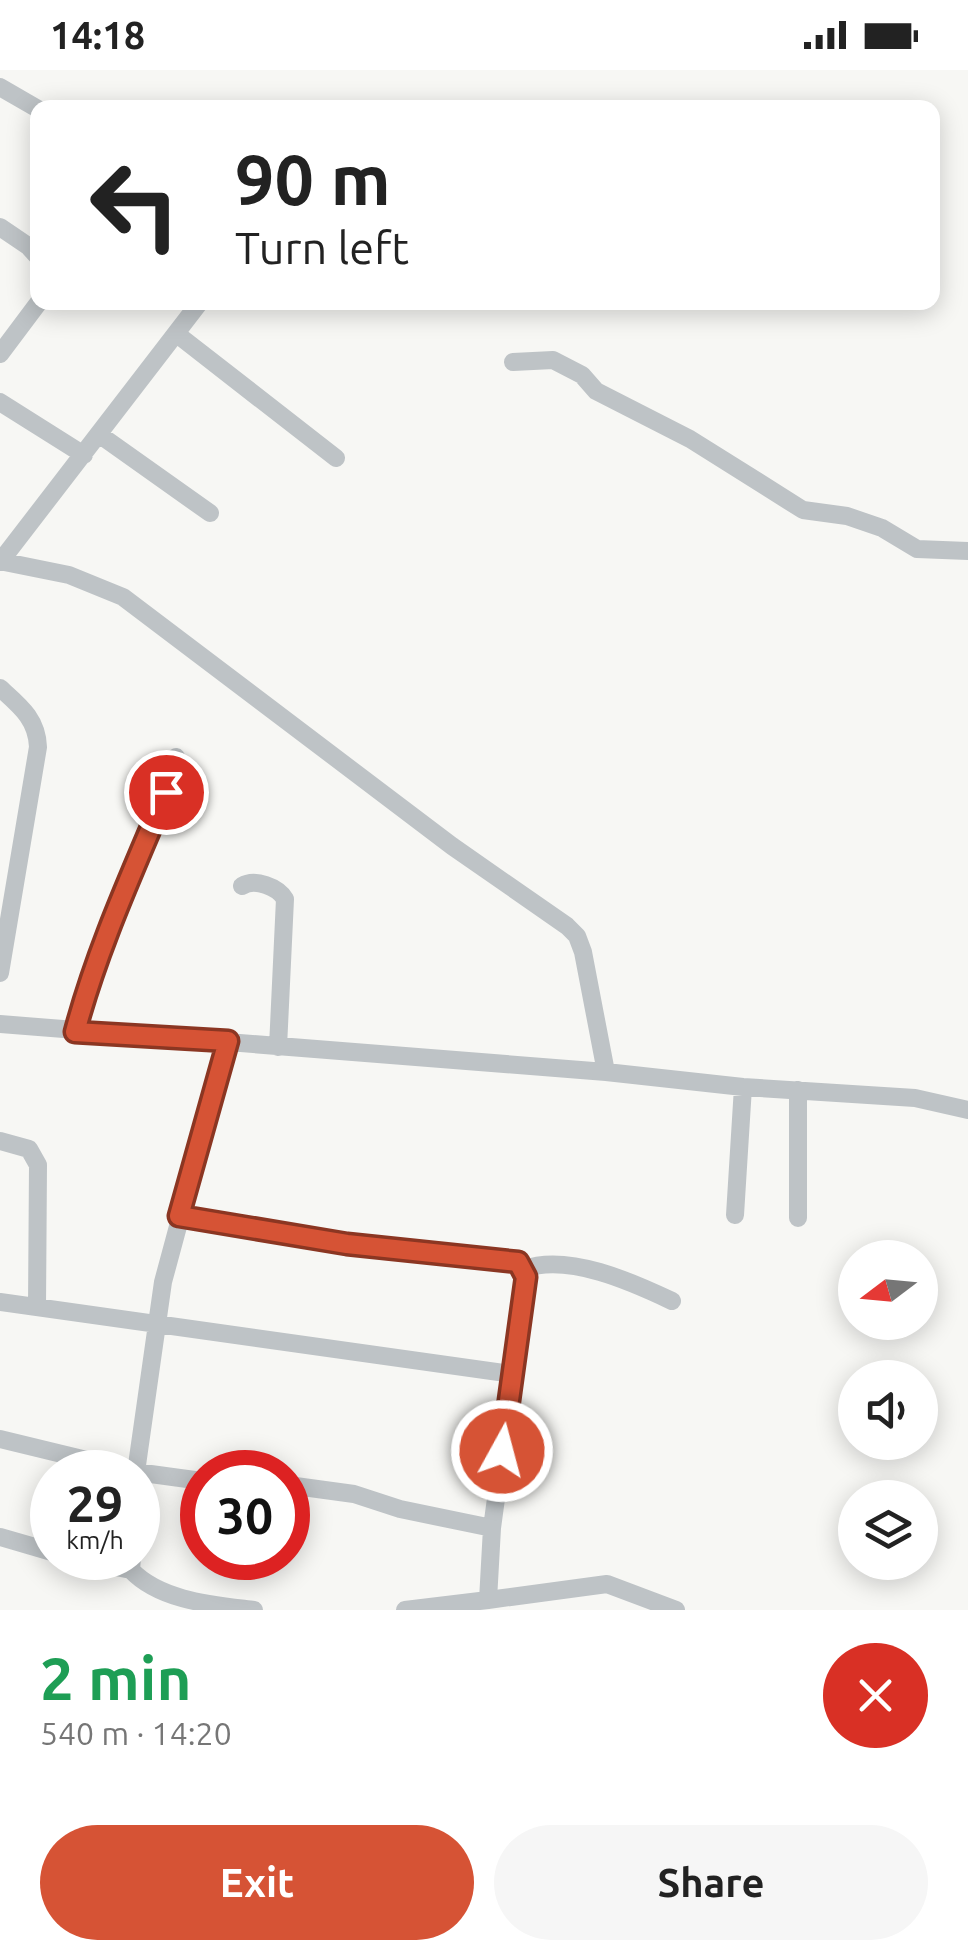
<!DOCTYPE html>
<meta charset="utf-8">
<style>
body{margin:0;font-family:Ubuntu,sans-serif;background:#f6f6f6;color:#222;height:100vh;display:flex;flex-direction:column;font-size:38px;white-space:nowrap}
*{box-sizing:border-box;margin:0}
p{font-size:32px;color:#767676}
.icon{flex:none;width:55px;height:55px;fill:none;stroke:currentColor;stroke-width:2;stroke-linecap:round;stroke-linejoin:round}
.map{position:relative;height:1540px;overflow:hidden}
.panel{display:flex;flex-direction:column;background:#fff;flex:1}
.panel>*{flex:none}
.guide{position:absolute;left:30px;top:30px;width:910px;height:210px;border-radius:20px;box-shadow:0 5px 25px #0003;background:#fff;color:#222;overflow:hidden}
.needle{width:65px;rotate:254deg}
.fabs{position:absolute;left:838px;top:1170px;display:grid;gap:20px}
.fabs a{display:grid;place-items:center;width:100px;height:100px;border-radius:50%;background:#fff;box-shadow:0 5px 25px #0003;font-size:50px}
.speed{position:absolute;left:30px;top:1380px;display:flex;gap:20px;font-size:50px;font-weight:700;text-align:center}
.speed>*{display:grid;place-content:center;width:130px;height:130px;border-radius:50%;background:#fff;box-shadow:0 5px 25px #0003;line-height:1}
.speed small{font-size:25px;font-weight:400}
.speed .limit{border:15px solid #d22;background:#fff;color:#111}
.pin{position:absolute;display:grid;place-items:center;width:85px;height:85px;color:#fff;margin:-42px;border:5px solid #fff;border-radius:50%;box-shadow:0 2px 10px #0007}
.me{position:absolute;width:110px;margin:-55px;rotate:7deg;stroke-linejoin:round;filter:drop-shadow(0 0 8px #0008)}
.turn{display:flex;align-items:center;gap:35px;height:210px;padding:0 40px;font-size:45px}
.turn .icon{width:130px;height:130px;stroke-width:2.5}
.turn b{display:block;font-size:70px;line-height:85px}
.round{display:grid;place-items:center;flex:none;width:105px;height:105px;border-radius:52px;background:#f6f6f6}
.overview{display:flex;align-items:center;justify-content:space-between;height:170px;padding:0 40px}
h1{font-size:60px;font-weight:600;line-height:75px;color:#1e9e55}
.action{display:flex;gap:20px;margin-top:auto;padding:20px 40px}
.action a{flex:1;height:115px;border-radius:60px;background:#d65335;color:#fff;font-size:40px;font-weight:600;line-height:115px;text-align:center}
.action a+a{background:#f6f6f6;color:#222}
.status{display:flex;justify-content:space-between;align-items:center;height:70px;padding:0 50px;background:#fff;direction:ltr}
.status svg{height:28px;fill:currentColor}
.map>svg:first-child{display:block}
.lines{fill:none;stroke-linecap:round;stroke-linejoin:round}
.minor{stroke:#bec3c6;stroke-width:18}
.route-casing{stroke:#8b3622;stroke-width:25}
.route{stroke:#d65335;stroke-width:18}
</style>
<div class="status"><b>14:18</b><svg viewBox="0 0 49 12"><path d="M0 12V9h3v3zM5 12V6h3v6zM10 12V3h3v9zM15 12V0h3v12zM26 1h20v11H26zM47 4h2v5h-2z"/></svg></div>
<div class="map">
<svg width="968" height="1540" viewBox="0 0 968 1540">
<rect width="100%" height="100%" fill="#f7f7f4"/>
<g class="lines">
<path class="minor" d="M0,17L38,39
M0,157L28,176L38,187
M178,265L336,388
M0,284L39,232
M513,292L553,290L582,305L596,321L690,369L803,440L847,446L882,458L917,479L968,481
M0,332L84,385
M100,365L210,443
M0,491L69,505L123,527L452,776L567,856L577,866L583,882L606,1002
M0,492L200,232
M0,618C20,636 37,649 38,677L0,903
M242,816C255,808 278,817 285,829L278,977
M0,954L606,1002L743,1017L915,1028L968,1040
M75,962L109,857L174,703L176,687
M0,1071L29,1079L38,1095L37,1237
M735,1145L743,1017
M179,1146L347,1174L511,1189L518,1192L526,1207L492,1458L488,1530L405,1540
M798,1148V1020
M524,1199C568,1183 632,1212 672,1231
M0,1232L512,1304
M0,1369L136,1402L202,1411
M136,1402L163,1212L228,971
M288,1415L354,1424L400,1439L492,1458
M0,1467L52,1482
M70,1488L131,1500L132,1488
M131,1500C160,1531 214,1535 254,1540
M488,1530L607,1514L676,1540"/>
</g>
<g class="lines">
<g class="route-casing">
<path id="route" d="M166,722C133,801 97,879 75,962L228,971L179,1146L347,1174L518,1192L526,1207L502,1381"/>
</g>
<use href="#route" class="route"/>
</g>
</svg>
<div class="fabs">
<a><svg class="needle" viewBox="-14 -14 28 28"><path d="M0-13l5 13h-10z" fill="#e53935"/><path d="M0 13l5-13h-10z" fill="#767676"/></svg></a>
<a><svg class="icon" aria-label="sound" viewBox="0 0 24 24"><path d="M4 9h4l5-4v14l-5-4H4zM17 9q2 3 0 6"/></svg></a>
<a><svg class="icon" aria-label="layers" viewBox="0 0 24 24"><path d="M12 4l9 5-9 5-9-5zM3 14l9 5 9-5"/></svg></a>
</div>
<div class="speed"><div>29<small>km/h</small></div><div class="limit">30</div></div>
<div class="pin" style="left:166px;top:722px;background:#d93025"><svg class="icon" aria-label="arrive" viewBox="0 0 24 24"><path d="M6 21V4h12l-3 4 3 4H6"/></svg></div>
<svg class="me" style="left:502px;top:1381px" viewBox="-20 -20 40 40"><circle r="17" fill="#d65335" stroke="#fff" stroke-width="3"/><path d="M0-11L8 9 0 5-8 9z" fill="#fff"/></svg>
<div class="guide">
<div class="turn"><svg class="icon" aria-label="left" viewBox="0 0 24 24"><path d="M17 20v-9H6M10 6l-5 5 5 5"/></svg><div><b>90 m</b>Turn left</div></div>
</div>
</div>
<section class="panel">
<div class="overview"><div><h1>2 min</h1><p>540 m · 14:20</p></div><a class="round" style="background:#d93025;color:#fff"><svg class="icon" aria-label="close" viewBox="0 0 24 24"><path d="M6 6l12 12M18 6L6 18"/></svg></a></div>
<div class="action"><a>Exit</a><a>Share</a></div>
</section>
